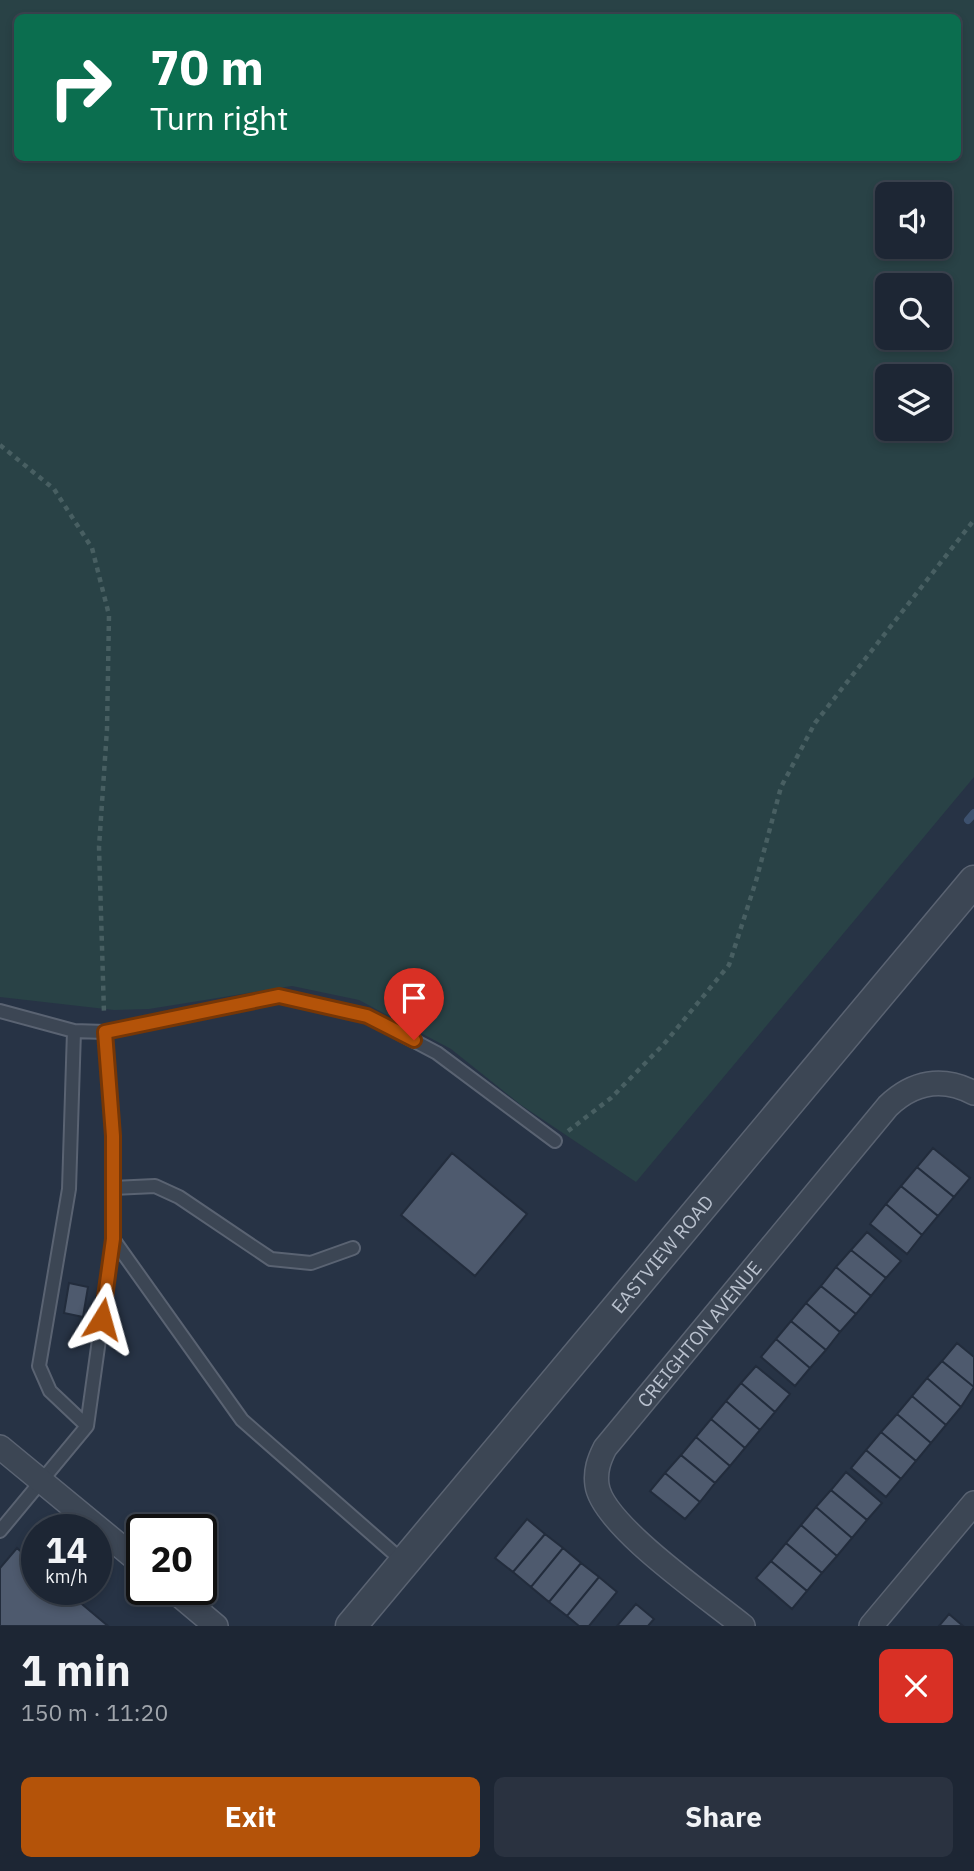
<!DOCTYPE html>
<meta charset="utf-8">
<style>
body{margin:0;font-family:"IBM Plex Sans",sans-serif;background:#2a3240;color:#f1f3f6;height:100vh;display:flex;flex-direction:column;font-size:26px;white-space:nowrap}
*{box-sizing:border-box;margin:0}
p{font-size:23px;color:#a0a5ac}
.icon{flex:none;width:38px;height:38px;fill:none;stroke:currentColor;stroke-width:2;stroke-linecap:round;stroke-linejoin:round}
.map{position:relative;height:1626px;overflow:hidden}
.drawer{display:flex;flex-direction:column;background:#1d2634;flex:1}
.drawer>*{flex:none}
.hud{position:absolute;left:14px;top:14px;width:947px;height:147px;border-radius:10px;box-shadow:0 4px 10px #0003,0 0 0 2px #3b434f;background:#0b6e4f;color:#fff;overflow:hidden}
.tools{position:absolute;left:875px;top:182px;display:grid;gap:14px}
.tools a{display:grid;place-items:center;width:77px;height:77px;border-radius:10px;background:#1d2634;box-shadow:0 4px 10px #0003,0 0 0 2px #3b434f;font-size:35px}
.speed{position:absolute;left:21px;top:1514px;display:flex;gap:14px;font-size:35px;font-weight:700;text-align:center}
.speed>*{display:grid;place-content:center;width:91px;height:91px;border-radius:50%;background:#1d2634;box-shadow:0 4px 10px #0003,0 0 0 2px #3b434f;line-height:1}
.speed small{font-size:18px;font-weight:400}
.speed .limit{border:4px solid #111;border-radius:10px;background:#fff;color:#111}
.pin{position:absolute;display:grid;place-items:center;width:60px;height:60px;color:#fff;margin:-72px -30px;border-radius:50% 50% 50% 0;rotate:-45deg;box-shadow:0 0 7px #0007}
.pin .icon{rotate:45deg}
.me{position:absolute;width:77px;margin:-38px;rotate:8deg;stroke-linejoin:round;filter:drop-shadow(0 0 5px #0008)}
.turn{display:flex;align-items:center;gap:24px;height:147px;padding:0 21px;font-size:32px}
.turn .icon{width:91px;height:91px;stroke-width:2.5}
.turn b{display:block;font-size:49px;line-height:60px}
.round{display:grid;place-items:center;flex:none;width:74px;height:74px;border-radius:10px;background:#2a3240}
.head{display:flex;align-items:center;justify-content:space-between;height:119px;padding:0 21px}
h1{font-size:42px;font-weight:800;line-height:52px}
.action{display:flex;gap:14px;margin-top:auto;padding:14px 21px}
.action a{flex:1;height:80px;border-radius:10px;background:#b45309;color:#fff;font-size:28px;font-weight:800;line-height:80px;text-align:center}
.action a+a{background:#2a3240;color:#f1f3f6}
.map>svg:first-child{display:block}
.green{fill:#294246;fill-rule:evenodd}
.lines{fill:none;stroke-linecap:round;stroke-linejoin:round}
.stream{stroke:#3d516e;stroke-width:8}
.building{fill:#4e5a6e;stroke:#222c3c;stroke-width:2}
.service-casing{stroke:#5a6372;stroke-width:16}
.minor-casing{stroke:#5a6372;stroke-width:26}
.tertiary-casing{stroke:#5a6372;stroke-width:33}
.path{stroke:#485f62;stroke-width:4.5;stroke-dasharray:5 5;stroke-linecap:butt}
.service{stroke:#3c4654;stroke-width:12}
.minor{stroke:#3c4654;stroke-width:23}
.tertiary{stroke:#3c4654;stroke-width:30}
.route-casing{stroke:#753606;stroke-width:18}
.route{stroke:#b45309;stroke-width:12}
.labels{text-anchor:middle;stroke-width:5;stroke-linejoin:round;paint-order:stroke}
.street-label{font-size:19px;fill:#b9c1ce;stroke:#202a3a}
</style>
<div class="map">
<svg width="974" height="1626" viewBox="0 0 974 1626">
<rect width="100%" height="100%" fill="#273345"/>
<path class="green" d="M0,0H974V777L636,1182L521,1105L451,1049L359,1000L292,986L149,1009L114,1010L0,997ZM18,18H957V158H18ZM887,194H940V247H887ZM887,285H940V338H887ZM887,376H940V429H887Z"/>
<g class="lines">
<path class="stream" d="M968,820L974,813"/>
</g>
<path class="building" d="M933,1148L970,1178L954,1197L917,1167Z
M452,1153L527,1214L475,1276L401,1215Z
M917,1167L954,1197L938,1216L901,1186Z
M901,1186L938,1216L922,1235L886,1204Z
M886,1204L922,1235L907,1254L870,1224Z
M867,1232L901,1261L886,1278L851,1250Z
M851,1250L886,1278L871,1296L836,1267Z
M836,1267L871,1296L856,1314L821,1286Z
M69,1283L88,1287L83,1317L64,1313Z
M821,1286L856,1314L840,1332L806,1303Z
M806,1303L840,1332L826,1350L791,1321Z
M791,1321L826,1350L810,1368L776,1339Z
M776,1339L810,1368L795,1386L761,1357Z
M957,1343L974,1357V1387L942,1361Z
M942,1361L974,1387L961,1407L927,1378Z
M756,1366L790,1394L775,1412L741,1383Z
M927,1378L961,1407L946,1425L912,1396Z
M741,1383L775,1412L760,1430L726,1401Z
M912,1396L946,1425L931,1443L897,1414Z
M726,1401L760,1430L745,1448L711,1419Z
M897,1414L931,1443L916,1461L881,1432Z
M711,1419L745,1448L730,1466L696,1437Z
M881,1432L916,1461L901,1479L866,1450Z
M696,1437L730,1466L715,1483L681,1455Z
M866,1450L901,1479L886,1497L851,1468Z
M681,1455L715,1483L700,1502L665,1473Z
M846,1472L882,1503L867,1520L831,1490Z
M665,1473L700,1502L685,1519L650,1491Z
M831,1490L867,1520L852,1538L816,1507Z
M816,1507L852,1538L837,1556L801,1525Z
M527,1519L545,1534L513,1572L495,1558Z
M801,1525L837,1556L822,1573L786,1543Z
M545,1534L563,1548L531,1587L513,1572Z
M786,1543L822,1573L807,1591L771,1561Z
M17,1548L37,1566V1589H64L108,1626H0V1568Z
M563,1548L581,1563L549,1602L531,1587Z
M771,1561L807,1591L792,1609L756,1578Z
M581,1563L599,1577L567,1616L549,1602Z
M599,1577L617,1592L589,1626H579L567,1616Z
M636,1604L654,1619L648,1626H617Z
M949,1614L963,1626H939Z"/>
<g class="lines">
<g class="service-casing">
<path id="service" d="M0,1011L74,1031L105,1032L279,996L367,1016L437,1053L555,1141
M74,1031L69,1189L39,1366L50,1391L87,1426
M113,1188L155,1186L179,1197L271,1259L311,1263L353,1248
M113,1239L242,1420L405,1563
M0,1531L87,1426L113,1239V1136L105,1032"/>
</g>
<g class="minor-casing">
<g id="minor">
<path d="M0,1447L142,1564"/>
<path d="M172,1589L216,1626"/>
<path id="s1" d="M743,1626C709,1598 602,1525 597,1485C595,1471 599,1460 605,1448L888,1106C913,1082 942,1076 974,1093"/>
<path d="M871,1626L974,1503"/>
</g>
</g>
<g class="tertiary-casing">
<g id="tertiary">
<path id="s2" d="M351,1626L974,881"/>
</g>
</g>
<path class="path" d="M0,445L54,489L92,548L109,615L107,729L99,847L104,1013
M568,1131L611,1098L664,1044L729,965L756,881L781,787L815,723L974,520"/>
<use href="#service" class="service"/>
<use href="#minor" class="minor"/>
<use href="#tertiary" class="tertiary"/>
</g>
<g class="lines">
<g class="route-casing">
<path id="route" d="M102,1319L113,1239V1136L105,1032L279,996L367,1016L414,1040"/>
</g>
<use href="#route" class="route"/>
</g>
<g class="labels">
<g class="street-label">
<text dy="7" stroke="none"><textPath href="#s2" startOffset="485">EASTVIEW ROAD</textPath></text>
<text dy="7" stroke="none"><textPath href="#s1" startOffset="392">CREIGHTON AVENUE</textPath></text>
</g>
</g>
</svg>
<div class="tools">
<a><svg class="icon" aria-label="sound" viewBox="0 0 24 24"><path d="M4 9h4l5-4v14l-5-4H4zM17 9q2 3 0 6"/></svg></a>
<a><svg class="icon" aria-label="search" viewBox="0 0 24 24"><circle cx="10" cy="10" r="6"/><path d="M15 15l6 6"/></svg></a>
<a><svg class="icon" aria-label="layers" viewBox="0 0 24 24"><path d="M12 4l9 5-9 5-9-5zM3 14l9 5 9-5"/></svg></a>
</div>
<div class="speed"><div>14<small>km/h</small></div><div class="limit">20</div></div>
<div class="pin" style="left:414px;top:1040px;background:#d93025"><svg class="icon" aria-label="arrive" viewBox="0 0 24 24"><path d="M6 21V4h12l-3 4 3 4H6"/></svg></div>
<svg class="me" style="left:102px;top:1319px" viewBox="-20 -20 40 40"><path d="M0-17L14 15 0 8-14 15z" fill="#b45309" stroke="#fff" stroke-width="4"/></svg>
<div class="hud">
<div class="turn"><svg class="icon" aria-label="right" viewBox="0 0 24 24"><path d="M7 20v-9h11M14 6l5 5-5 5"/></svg><div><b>70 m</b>Turn right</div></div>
</div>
</div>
<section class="drawer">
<div class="head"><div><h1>1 min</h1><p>150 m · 11:20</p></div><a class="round" style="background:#d93025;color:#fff"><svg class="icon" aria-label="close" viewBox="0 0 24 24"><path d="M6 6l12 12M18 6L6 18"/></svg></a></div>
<div class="action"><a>Exit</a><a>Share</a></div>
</section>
